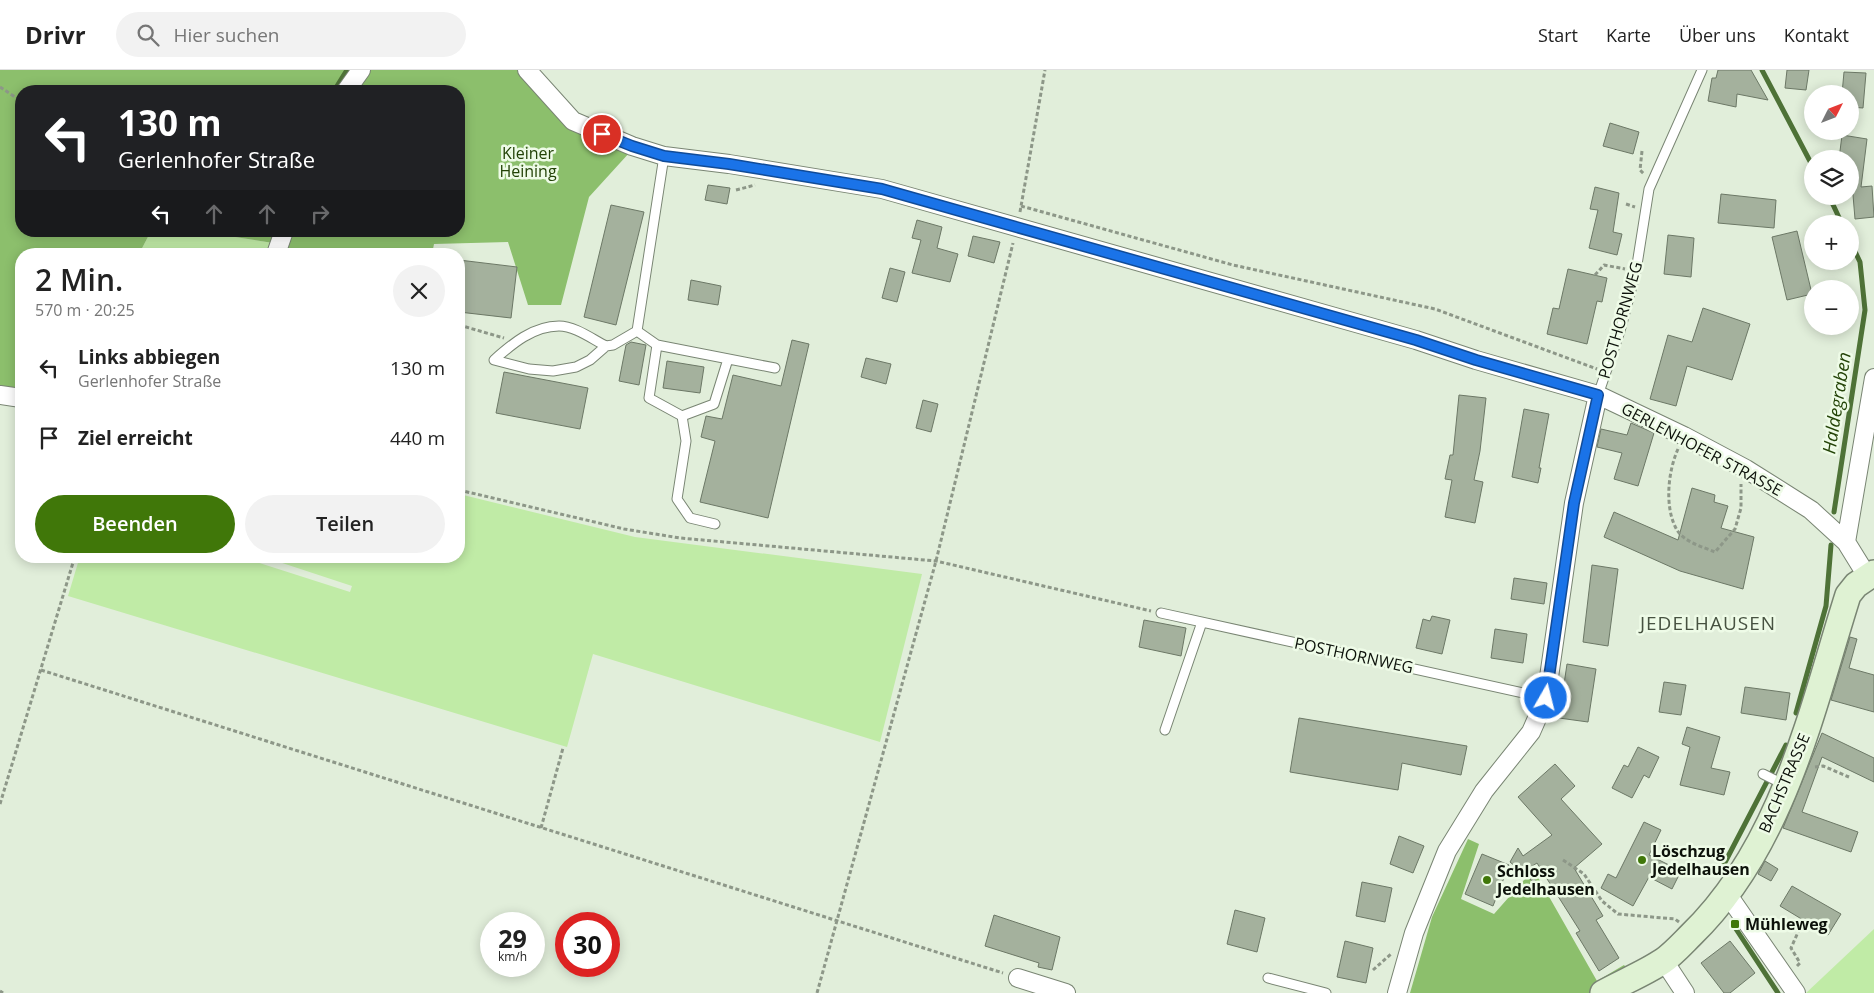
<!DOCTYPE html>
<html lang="de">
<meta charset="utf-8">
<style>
body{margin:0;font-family:"Open Sans",sans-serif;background:#f2f2f2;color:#222;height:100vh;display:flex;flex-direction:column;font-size:19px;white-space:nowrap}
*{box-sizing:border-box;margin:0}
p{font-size:16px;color:#767676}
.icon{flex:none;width:28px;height:28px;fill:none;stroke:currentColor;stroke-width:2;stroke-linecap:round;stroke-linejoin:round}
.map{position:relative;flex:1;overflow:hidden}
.side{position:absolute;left:15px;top:178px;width:450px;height:315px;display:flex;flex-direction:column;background:#fff;border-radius:20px;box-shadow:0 2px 12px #0003}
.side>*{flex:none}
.banner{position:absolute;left:15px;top:15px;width:450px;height:152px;border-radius:20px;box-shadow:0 2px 12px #0003;background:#202124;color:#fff;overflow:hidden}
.needle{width:32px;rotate:48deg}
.tools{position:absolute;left:1804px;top:15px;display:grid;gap:10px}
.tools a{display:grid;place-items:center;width:55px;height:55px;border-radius:50%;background:#fff;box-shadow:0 2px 12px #0003;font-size:25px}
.speed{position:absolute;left:480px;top:842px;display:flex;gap:10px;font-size:25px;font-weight:700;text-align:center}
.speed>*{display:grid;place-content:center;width:65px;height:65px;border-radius:50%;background:#fff;box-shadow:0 2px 12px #0003;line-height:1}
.speed small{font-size:12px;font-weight:400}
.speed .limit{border:8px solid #d22;background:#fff;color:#111}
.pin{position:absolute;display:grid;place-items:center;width:42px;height:42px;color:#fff;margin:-21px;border:2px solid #fff;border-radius:50%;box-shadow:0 1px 5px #0007}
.me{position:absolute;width:55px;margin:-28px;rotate:8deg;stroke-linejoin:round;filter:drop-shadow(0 0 4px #0008)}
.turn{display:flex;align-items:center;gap:18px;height:105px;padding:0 20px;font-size:22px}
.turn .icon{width:65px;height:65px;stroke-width:2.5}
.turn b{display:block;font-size:35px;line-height:42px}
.lanes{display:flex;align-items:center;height:48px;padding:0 20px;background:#0003;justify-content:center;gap:25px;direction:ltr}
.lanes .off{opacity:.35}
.round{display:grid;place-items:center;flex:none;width:52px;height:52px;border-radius:26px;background:#f2f2f2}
.head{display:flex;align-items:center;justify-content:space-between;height:85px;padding:0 20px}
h1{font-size:30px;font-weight:600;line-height:38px}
.action{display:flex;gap:10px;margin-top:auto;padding:10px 20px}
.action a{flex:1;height:58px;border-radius:30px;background:#407709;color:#fff;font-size:20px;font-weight:600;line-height:58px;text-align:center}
.action a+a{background:#f2f2f2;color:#222}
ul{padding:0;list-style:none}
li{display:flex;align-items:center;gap:15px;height:70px;padding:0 20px}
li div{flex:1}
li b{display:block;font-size:19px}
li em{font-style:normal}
header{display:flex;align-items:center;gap:30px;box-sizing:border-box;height:70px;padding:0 25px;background:#fff;border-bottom:1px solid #e0e0e0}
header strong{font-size:24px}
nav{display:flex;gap:28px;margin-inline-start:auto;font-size:18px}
.search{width:350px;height:45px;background:#f2f2f2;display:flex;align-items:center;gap:12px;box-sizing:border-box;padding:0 18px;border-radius:28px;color:#767676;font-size:19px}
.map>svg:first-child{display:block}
.green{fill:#c0eba6}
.forest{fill:#8cbf6c}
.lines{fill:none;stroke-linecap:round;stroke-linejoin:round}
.stream{stroke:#4e7237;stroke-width:5}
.building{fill:#a4b19d;stroke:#6c7866}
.lane-casing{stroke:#798573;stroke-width:11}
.street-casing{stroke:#798573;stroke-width:20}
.secondary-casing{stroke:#798573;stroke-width:28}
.path{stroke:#8d9788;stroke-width:3;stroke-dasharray:4 2.5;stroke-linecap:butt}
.lane{stroke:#fff;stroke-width:9}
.street{stroke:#fff;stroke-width:18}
.secondary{stroke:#dff2d3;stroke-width:25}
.route-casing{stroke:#114b97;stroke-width:12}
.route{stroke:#1a73e8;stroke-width:9}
.poi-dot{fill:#407709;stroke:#eefbe7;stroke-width:2}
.labels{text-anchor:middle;stroke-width:5;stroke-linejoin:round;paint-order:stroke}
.park-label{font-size:16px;fill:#224206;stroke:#eefbe7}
.street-label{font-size:16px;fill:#0c110a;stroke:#eefbe7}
.poi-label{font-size:16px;font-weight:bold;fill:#0c110a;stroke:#eefbe7;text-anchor:start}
.water-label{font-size:18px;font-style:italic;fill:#244408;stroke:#eefbe7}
.quarter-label{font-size:19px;letter-spacing:1px;fill:#475241;stroke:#eefbe7}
</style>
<header>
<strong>Drivr</strong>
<div class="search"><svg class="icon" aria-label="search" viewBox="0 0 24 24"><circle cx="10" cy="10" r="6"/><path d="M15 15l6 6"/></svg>Hier suchen</div>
<nav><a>Start</a><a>Karte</a><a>Über uns</a><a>Kontakt</a></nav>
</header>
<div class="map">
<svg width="1874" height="923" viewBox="0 0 1874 923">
<rect width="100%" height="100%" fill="#e1eeda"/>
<path class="green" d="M151,161H197L273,173L268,184H139Z
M459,424L635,467L922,504L880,672L593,584L567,677L68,526L80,486H238L350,522L352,516L261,486H459Z
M1874,859V923H1806Z"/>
<path class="forest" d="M0,0H537L577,44L630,82L589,127L561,235H528L508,172L434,174L432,184H268L273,173L197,161H459V21H21V161H151L139,184H21V320L0,316Z
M1468,769L1479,774L1461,829L1494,844L1524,810L1535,802L1597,911L1624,895L1630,902L1590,923H1410L1432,847Z"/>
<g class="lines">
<path class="stream" d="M1762,0L1812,95
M334,21L347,0
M1829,126L1842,154
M1834,442L1865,240L1860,192L1850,171
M1796,643L1826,536L1831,475
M1721,800L1786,675
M1736,859L1778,923"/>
</g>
<path class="building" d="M1718,0H1751L1768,30L1737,24L1736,37L1708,31L1712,8H1716Z
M1787,0H1809L1806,20L1785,18Z
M1844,2L1866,3L1863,38L1850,37V24H1842Z
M1610,53L1639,62L1633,84L1603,76Z
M1842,65L1867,69L1861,117L1872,116L1874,147L1855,149L1850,89H1839Z
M708,115L730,118L727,134L705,130Z
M1595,117L1619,123L1613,162L1622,164L1617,185L1589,178L1598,140L1590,139Z
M1721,124L1776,130L1774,158L1718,153Z
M611,135L644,142L616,255L584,247Z
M917,150L942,157L937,178L958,184L950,212L912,203L921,170L912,168Z
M1797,161L1812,224L1787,230L1772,167Z
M1668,165L1694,168L1691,207L1664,204Z
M973,166L1000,172L994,193L968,186Z
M459,190L517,197L511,248L459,242Z
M890,198L905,202L897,232L882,228Z
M1568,199L1607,208L1602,232L1597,231L1587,274L1547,264L1553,238L1559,239Z
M691,210L721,216L718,235L688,230Z
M1703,238L1750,254L1732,310L1687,296L1676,336L1650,329L1668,265L1692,272Z
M792,270L809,274L768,448L700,432L715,371L701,367L706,346L722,349L733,305L781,316Z
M631,272L646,275L639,315L619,311L626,275Z
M866,288L891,294L886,314L861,307Z
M667,291L704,297L700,323L663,318Z
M504,302L588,318L580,359L496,343Z
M1459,325L1486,328L1480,381L1474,410L1483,412L1475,453L1445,447L1452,410L1445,409L1450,385H1453Z
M923,330L938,334L931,362L916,358Z
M1524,339L1549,344L1539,398H1541L1538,413L1512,407Z
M1631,353L1654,363L1638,416L1614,409L1622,383L1597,377L1601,359L1627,365Z
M1692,418L1715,425L1714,432L1728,436L1721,458L1754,467L1743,519L1680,501L1604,467L1614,442L1678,470Z
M1592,495L1618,499L1608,576L1583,572Z
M1514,508L1547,513L1544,534L1511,529Z
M1432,546L1450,550L1442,584L1416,578L1423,549L1430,551Z
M1144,550L1186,558L1181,586L1139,577Z
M1495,559L1527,564L1523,593L1491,588Z
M1850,567L1857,569L1849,598L1874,605V642L1831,630Z
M1567,594L1596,599L1588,652L1559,648Z
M1664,612L1686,615L1681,645L1659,642Z
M1745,617L1790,623L1786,650L1741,643Z
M1299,648L1467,676L1461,705L1402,693L1398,720L1290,702Z
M1687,657L1720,667L1711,698L1730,702L1724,725L1680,715L1690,677L1682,674Z
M1822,663L1874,688V712L1822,687L1802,742L1858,762L1851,782L1783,758Z
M1638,677L1659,687L1649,708L1644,705L1632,728L1612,718L1624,695L1628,697Z
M1555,694L1575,716L1561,729L1602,774L1574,798L1603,846L1596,850L1619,888L1599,901L1576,863L1580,861L1537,793L1529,798L1538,816L1510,792L1518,778L1523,786L1552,765L1518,727Z
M1644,752L1661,760L1649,785L1681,801L1672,819L1649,807L1633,836L1601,818L1608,804L1616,808Z
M1399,766L1424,776L1413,803L1390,794Z
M1482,784L1509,795L1493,836L1465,824Z
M1765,791L1778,799L1771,811L1758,804Z
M1362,812L1392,818L1385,852L1356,846Z
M1792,816L1841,844L1828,865L1780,836Z
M1235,840L1265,848L1257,882L1227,874Z
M994,845L1060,867L1052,900L1038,897L1039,893L985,876Z
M1345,871L1373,878L1366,913L1337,907Z
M1730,871L1755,903L1730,923H1724L1701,893Z"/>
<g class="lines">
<g class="lane-casing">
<path id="lane" d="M637,261L664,86
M637,261L657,275L775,298
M657,275L649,328L682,346L714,334L728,289
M606,276C592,269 575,256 559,256C533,256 512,274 494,290L529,299L553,301L576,297L590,290L606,276L613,275L637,261
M1598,325L1620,261L1636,201L1649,119L1702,0
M682,346L686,371L677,429L690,448L715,454
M1161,543L1546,628
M1165,660L1202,552
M1763,704L1785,715
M1268,908L1326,923"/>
</g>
<g class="street-casing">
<path id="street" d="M527,0L573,51L632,76L664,86L729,94L882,119L1416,270L1476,290L1598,325L1684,366L1746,399L1811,440L1846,472L1867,506
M346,21L361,0
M276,184L284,161
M0,325L21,328
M1846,472L1874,308
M1728,825L1796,923
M1664,891L1685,923
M1018,908L1066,923
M1397,923L1414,863L1447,781L1484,721L1531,662L1546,628L1574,433L1598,325"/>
</g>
<g class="secondary-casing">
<path id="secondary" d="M1603,923C1623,912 1645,903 1663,891C1673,884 1682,874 1691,865C1783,776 1811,642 1848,525L1856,515L1874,503"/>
</g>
<path class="path" d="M0,17L21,31
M1642,81L1640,100L1644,104
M736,120L755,115
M1626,134L1635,137
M1021,136L1233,195L1435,239L1597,299
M1020,142L1045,0
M1595,205L1604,195L1625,199
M459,255L504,268
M1678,379C1668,401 1664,438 1677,460C1684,472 1703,477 1715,482L1735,459L1741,438V414
M459,420L624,459L680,468L936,491L1151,541
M41,600L1003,903
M1815,697L1823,696L1849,707
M0,734L75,486
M541,758L563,678
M1563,790L1584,804L1602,831L1618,844L1675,849L1679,852
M1797,896L1800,893L1791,878L1799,860
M1373,900L1391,884
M0,921L3,923
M817,923L936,491L1013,173"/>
<use href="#lane" class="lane"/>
<use href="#street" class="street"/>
<use href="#secondary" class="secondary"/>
</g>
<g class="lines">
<g class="route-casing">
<path id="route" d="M602,64L632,76L664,86L729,94L882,119L1416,270L1476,290L1598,325L1574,433L1546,628"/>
</g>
<use href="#route" class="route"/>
</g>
<g class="poi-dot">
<circle cx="1642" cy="790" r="5"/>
<circle cx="1487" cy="810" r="5"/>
<rect x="1730" y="849" width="10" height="10" rx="2.5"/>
</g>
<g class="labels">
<g class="park-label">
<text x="528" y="89">Kleiner<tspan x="528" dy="18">Heining</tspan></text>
</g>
<g class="street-label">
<text transform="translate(1620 250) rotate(-74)" y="6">POSTHORNWEG</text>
<text transform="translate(1702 379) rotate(28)" y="6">GERLENHOFER STRASSE</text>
<text transform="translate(1354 585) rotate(12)" y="6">POSTHORNWEG</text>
<text transform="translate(1784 713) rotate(-67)" y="6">BACHSTRASSE</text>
</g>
<g class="poi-label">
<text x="1652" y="787">Löschzug<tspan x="1652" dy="18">Jedelhausen</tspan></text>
<text x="1497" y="807">Schloss<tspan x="1497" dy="18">Jedelhausen</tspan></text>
<text x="1745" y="860">Mühleweg</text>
</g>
<g class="water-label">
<text transform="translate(1837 333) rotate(-81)" y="6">Haldegraben</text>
</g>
<g class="quarter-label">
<text x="1708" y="560">JEDELHAUSEN</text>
</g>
</g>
</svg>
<div class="tools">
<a><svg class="needle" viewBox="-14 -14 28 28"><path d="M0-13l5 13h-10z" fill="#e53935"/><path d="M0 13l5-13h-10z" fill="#767676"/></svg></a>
<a><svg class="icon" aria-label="layers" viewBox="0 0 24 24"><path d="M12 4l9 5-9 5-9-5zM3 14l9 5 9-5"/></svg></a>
<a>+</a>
<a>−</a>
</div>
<div class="speed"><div>29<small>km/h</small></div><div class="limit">30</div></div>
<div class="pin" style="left:602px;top:64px;background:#d93025"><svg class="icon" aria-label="arrive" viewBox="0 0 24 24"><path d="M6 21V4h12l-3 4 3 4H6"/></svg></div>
<svg class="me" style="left:1546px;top:628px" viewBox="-20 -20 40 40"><circle r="17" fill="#1a73e8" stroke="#fff" stroke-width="3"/><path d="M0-11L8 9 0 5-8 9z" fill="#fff"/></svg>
<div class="banner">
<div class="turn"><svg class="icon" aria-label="left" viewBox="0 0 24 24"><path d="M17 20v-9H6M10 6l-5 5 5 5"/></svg><div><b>130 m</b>Gerlenhofer Straße</div></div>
<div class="lanes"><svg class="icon" aria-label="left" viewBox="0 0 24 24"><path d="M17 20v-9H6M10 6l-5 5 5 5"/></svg><svg class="icon off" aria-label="ahead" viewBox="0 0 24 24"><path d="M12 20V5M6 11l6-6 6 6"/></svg><svg class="icon off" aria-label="ahead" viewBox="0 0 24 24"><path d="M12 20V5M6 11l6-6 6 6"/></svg><svg class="icon off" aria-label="right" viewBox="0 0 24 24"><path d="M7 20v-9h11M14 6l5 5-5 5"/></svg></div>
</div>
<section class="side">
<div class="head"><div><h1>2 Min.</h1><p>570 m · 20:25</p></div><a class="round"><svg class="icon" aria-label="close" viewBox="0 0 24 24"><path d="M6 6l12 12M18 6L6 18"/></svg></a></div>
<ul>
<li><svg class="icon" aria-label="left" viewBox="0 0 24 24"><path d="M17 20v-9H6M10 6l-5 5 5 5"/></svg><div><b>Links abbiegen</b><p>Gerlenhofer Straße</p></div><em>130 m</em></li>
<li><svg class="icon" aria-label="arrive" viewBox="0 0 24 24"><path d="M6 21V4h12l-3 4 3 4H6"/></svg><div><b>Ziel erreicht</b></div><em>440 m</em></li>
</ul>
<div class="action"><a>Beenden</a><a>Teilen</a></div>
</section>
</div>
